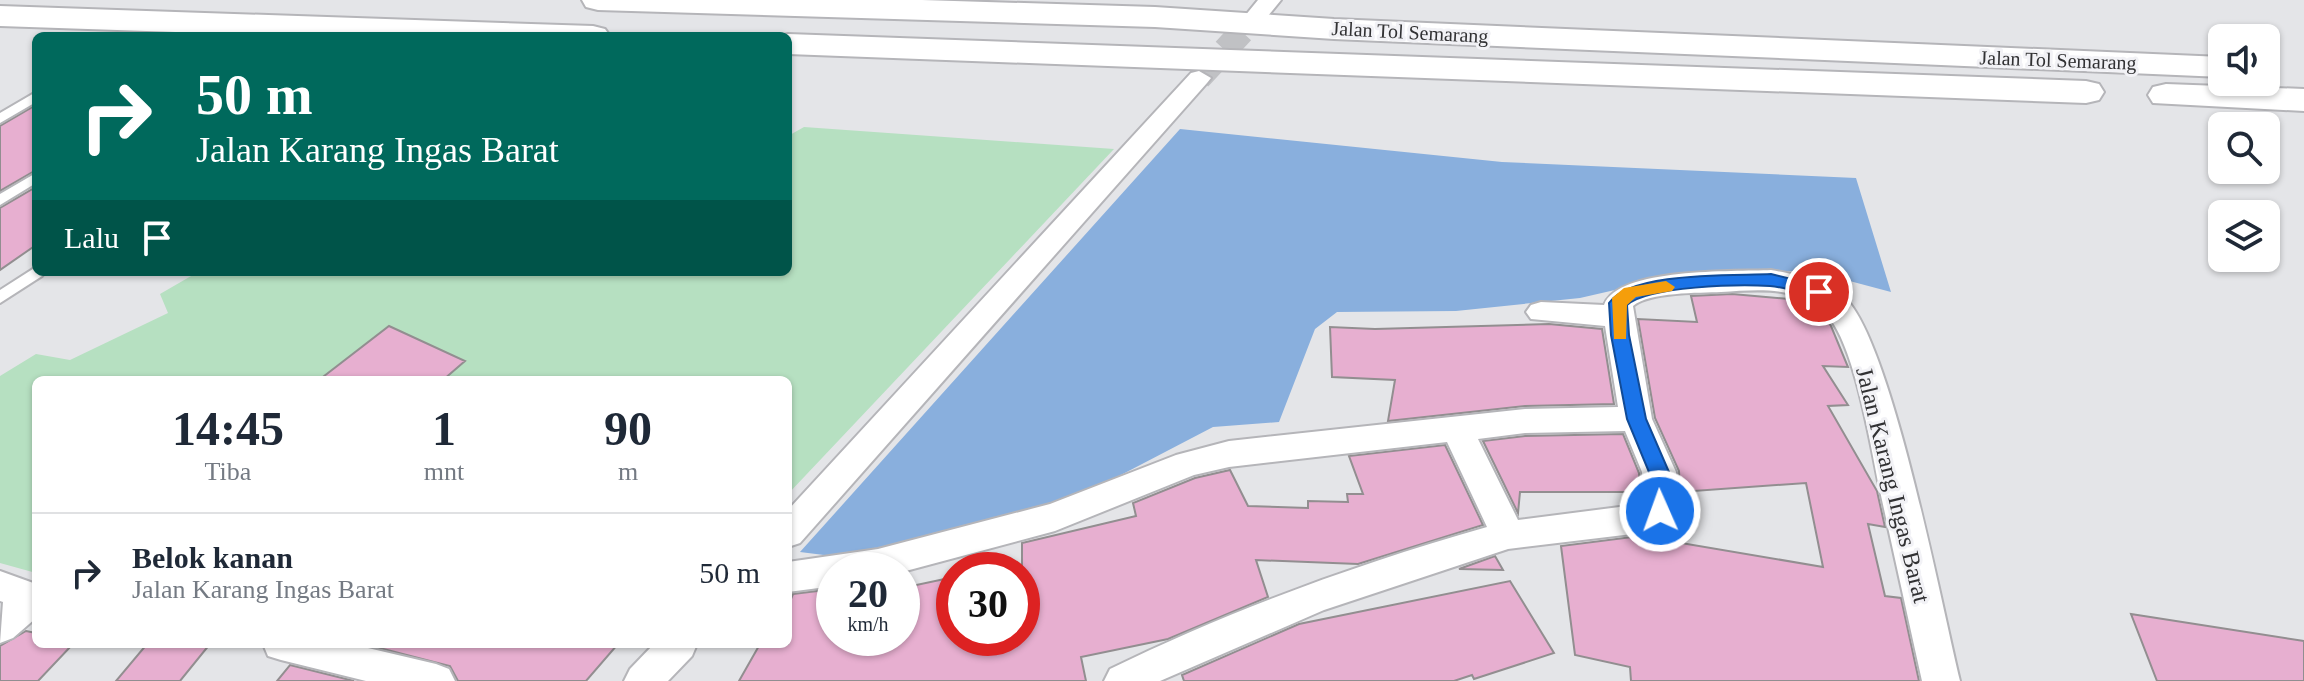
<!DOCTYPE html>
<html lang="id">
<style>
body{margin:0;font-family:Georgia,serif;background:#f2f2f3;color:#1f2937;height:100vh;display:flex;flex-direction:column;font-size:30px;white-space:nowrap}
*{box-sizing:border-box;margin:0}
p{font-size:26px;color:#747a83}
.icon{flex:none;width:44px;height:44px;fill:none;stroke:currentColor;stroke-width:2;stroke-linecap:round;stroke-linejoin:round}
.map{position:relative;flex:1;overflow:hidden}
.drawer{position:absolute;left:32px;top:376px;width:760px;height:272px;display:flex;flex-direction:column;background:#fff;border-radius:12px;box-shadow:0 2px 6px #0004}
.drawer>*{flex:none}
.banner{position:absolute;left:32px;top:32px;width:760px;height:244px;border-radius:12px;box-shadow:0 2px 6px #0004;background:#00695c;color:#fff;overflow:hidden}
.controls{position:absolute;left:2208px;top:24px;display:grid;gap:16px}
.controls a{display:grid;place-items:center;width:72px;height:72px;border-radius:12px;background:#fff;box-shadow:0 2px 6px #0004;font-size:40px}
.speed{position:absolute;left:816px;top:552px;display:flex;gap:16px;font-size:40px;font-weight:700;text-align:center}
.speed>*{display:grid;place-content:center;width:104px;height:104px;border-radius:50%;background:#fff;box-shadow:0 2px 6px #0004;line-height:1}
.speed small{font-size:20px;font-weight:400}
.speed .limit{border:12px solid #d22;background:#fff;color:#111}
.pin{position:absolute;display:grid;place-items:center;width:68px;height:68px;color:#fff;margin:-34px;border:4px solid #fff;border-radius:50%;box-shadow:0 2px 8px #0007}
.me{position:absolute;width:88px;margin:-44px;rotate:358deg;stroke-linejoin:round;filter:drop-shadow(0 0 6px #0008)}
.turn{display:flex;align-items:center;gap:28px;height:168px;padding:0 32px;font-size:36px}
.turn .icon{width:104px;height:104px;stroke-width:2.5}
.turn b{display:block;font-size:56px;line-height:68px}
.then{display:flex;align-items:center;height:76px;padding:0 32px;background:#0003;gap:16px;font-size:30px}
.eta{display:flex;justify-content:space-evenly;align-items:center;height:136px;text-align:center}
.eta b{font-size:48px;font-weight:800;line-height:56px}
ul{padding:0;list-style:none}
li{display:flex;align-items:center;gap:24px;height:120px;padding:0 32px;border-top:2px solid #e0e1e3}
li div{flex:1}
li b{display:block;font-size:30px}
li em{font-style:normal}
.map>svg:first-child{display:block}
.green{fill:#b6e0c1}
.water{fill:#89afdd}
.building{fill:#e7afd0;stroke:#928e90;stroke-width:2}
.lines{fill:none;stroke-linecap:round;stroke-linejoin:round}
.street-tunnel{stroke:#c0c1c4;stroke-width:25;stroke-dasharray:25 13;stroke-linecap:butt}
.lane-casing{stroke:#b5b5b9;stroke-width:4}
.street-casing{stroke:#b5b5b9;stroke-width:4}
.highway-casing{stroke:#b5b5b9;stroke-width:4}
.lane{fill:#fff;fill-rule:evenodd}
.street{fill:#fff;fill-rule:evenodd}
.highway{fill:#fff;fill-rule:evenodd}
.route{fill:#1a73e8;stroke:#114b97;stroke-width:2}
.slow{fill:#f59e0b}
.labels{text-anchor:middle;stroke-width:6;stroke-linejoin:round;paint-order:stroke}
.far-street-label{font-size:20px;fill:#313133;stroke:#f2f2f6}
.street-label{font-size:24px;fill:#313133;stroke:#f2f2f6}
</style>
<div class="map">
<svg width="2304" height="681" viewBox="0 0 2304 681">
<rect width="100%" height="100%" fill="#e4e5e8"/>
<path class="green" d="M804,127L1114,149L788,494V380H36V573L0,563V376L36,354L70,360L168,313L160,294L198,272H788V136Z"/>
<path class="water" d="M1180,129L1502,162L1856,178L1891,292L1812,271L1689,273L1580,298L1456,311L1337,312L1315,329L1279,422L1213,427L1050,512L856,559L800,552Z"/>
<path class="building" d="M36,105V170L0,191V126Z
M36,187V245L0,270V208Z
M1732,294L1800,300L1823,315L1831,326L1848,367L1823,366L1848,405L1828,406L1877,491L1885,527L1868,524L1885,596L1901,598L1919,681H1631L1630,667L1575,655L1561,546L1640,536L1823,567L1806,483L1680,492L1679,471L1655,418L1638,319L1697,322L1691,296Z
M1549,324L1602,329L1614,404L1525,406L1388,421L1395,380L1332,377L1330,327L1375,329Z
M389,326L465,361L443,380H319Z
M1623,434L1639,473L1640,492H1520L1518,513L1483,441L1525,436Z
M1445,445L1483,525L1358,564L1256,560L1268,597L1168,639L1081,657L1086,681H739L760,644H788V606L793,594L834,589V638H902V588L954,577V638H1022V543L1136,516L1133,503L1195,478L1230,470L1248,506L1308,508V501L1348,502L1347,494H1363L1349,456Z
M1495,556L1503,570L1459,569Z
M1510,581L1554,653L1474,679L1472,675L1454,681H1184L1182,675L1299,624Z
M2131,614L2304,641V681H2157Z
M26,631L36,633V644H73L38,681H0V646Z
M147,644H210L180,681H116Z
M364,644H618L586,681H458L450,666Z
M290,665L354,681H277Z"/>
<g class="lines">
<path class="street-tunnel" d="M1199,78L1251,22"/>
<g class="lane-casing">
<path id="lane" d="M36,92V102L0,123V113Z
M36,173V183L0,205V194Z
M36,267V272H45L42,276L0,303V290Z"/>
</g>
<g class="street-casing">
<path id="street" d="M1258,0H1281L1259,27H1243L1240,22Z
M1199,71L1211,78L1207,83L800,543L788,547V510L1191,73Z
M1771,270C1797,275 1823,279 1844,297C1891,338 1942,608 1960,681H1922C1908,618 1894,554 1880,491C1871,449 1855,342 1825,313C1797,285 1757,290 1721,292C1699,293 1649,292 1633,306L1652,419L1676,472L1677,511L1672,521L1649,532L1508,549L1324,610L1160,681H1104L1110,669C1231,610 1357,564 1487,527L1447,442L1229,467L1194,475L1055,531L902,572L834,570V586L788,592V562L878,549L1050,504L1176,455L1229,441L1525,409L1618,407L1605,326L1531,319L1526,312L1531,305L1541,302L1604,305C1618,267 1734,272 1771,270ZM1625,431L1642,472L1643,504L1518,520L1478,439L1525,433Z
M0,571L36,584V618L13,638L0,643L3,602L0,601Z
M263,644H351L436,664L449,669L455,681H366L281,660L268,656Z
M654,644H697L692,656L668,681H624L630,669Z"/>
</g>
<g class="highway-casing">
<path id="highway" d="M582,0H922L1155,7L1334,19L2222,57V77L1334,39L1155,27L598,10L586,7Z
M0,6L593,26L605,29L610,36H295L0,26Z
M788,34L2086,81L2099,84L2104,92L2099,100L2086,103L788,54V36H779Z
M2166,84L2304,89V111L2153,103L2148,95L2153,87Z"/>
</g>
<use href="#lane" class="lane"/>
<use href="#street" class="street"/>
<use href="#highway" class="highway"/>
</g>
<path class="route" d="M1771,274L1825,287L1828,292L1819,298C1803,294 1786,287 1770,286C1739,284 1649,286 1627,305L1629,335L1646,419L1669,472L1671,511L1660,520L1653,517L1649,472L1627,419L1611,335L1609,303C1631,271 1734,276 1771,274Z"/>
<path class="slow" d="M1666,281L1675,287L1672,291L1636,297L1627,305L1626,339H1614L1612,298L1624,288Z"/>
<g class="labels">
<g class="far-street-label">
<text transform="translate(1410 32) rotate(3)" y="7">Jalan Tol Semarang</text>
<text transform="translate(2058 60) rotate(2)" y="7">Jalan Tol Semarang</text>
</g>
<g class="street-label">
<text transform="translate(1893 485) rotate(76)" y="8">Jalan Karang Ingas Barat</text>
</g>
</g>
</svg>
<div class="controls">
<a><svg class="icon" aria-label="sound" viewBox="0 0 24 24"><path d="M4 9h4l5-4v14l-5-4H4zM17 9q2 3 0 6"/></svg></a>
<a><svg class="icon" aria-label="search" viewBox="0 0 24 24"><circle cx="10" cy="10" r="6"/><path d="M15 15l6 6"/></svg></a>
<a><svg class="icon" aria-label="layers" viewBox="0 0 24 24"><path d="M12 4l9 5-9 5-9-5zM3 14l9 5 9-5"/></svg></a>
</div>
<div class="speed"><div>20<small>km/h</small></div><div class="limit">30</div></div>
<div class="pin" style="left:1819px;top:292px;background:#d93025"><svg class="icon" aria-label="arrive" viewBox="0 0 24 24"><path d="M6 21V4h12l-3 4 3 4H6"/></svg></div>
<svg class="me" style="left:1660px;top:511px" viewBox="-20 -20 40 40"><circle r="17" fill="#1a73e8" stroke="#fff" stroke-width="3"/><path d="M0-11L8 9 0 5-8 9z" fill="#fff"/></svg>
<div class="banner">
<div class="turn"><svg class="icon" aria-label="right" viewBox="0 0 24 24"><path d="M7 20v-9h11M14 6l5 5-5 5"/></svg><div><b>50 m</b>Jalan Karang Ingas Barat</div></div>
<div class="then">Lalu<svg class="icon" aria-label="arrive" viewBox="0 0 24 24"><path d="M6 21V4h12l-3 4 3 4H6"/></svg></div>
</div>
<section class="drawer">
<div class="eta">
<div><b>14:45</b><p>Tiba</p></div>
<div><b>1</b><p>mnt</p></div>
<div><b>90</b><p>m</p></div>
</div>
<ul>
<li><svg class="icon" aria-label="right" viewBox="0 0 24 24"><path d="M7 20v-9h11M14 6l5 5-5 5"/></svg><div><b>Belok kanan</b><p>Jalan Karang Ingas Barat</p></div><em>50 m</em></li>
</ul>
</section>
</div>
